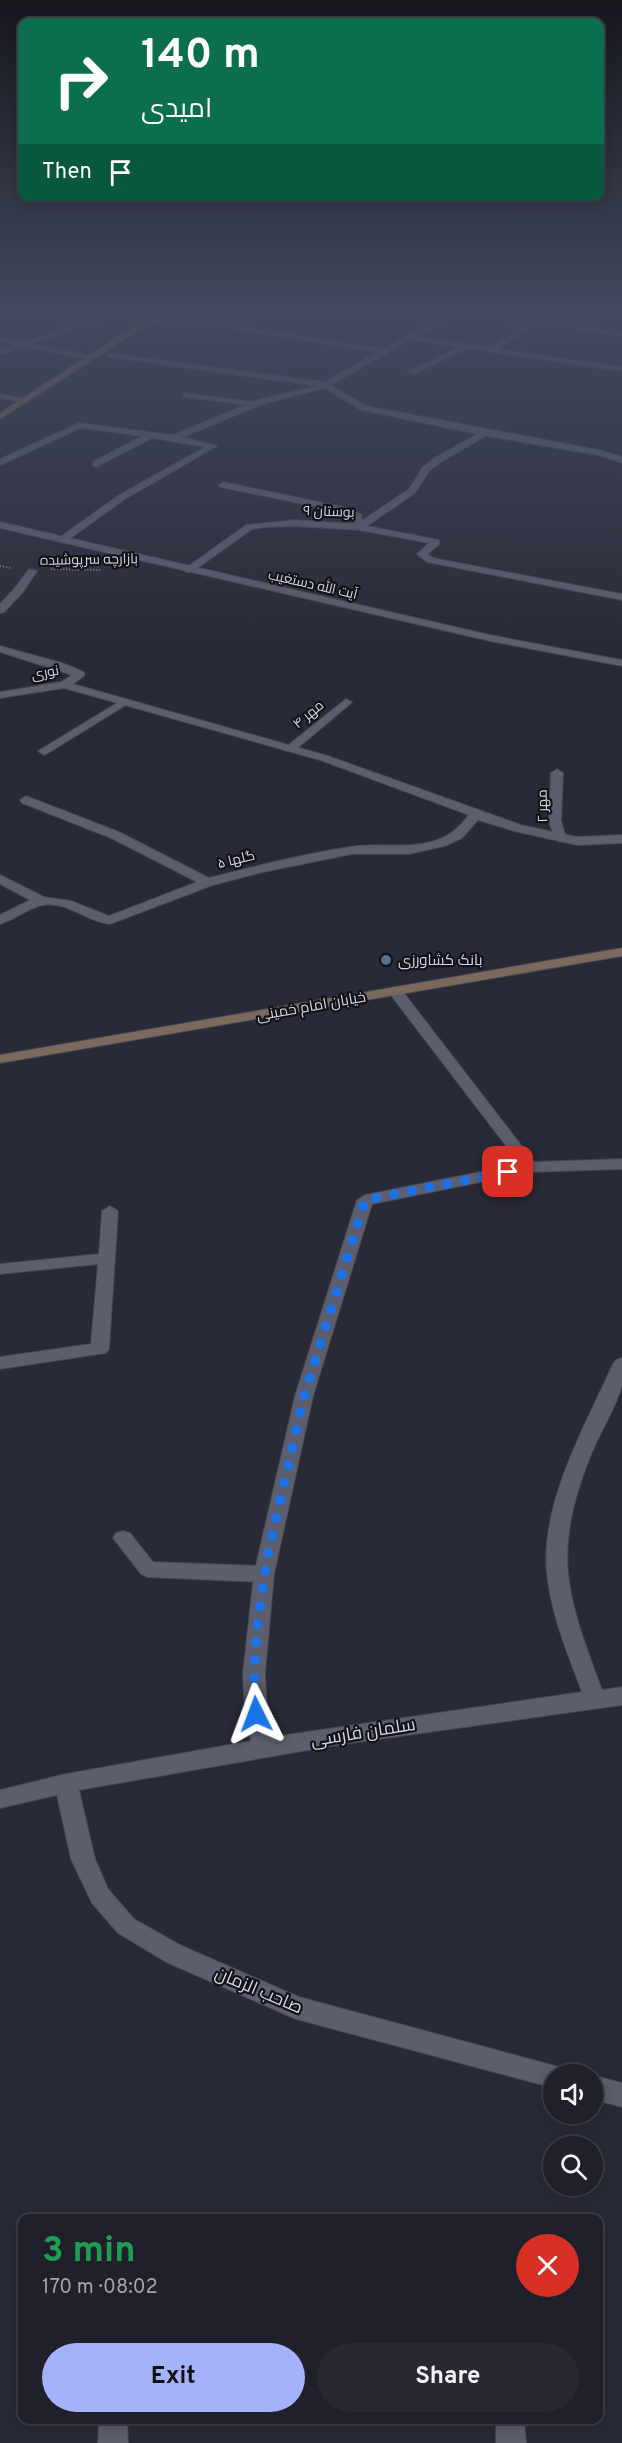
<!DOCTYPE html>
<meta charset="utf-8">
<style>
body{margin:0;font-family:Overpass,Cairo,sans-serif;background:#272831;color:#f1f3f6;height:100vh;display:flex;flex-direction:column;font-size:22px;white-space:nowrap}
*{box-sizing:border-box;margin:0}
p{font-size:20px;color:#a1a3a8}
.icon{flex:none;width:33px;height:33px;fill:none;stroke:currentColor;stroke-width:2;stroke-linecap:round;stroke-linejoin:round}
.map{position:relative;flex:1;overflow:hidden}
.sheet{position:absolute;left:18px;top:2214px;width:585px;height:210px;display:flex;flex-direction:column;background:#1f2029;border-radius:12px;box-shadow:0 3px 15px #0003,0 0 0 2px #3c3e46}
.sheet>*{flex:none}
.banner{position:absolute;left:18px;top:18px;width:586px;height:183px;border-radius:12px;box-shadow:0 3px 15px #0003,0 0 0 2px #3c3e46;background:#0b6e4f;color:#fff;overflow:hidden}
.buttons{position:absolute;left:543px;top:2064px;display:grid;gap:12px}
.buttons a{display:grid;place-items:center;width:60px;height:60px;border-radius:50%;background:#1f2029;box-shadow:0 3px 15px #0003,0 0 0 2px #3c3e46;font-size:30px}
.pin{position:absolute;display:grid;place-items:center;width:51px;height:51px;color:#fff;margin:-26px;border-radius:12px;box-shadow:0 3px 9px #0006}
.me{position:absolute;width:66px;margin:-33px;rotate:357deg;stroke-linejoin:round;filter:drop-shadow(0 0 4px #0008)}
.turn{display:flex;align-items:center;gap:21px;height:126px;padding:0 24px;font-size:27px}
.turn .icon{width:78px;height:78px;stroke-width:2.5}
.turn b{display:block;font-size:42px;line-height:51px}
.then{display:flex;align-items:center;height:57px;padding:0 24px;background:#0003;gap:12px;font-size:22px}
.round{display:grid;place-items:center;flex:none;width:63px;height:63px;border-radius:32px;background:#272831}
.overview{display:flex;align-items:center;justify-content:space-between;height:102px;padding:0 24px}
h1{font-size:36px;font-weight:700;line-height:45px;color:#1e9e55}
.primary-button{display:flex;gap:12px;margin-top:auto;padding:12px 24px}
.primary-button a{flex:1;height:69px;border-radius:36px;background:#a4b2fc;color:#111;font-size:24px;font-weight:700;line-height:69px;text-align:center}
.primary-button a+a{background:#272831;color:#f1f3f6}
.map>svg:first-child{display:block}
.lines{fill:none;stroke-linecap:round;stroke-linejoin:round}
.service-casing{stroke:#444550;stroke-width:2}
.minor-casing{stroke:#444550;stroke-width:2}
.tertiary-casing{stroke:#444550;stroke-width:2}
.secondary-casing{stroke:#444550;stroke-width:2}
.path{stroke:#777883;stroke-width:2;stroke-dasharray:1.5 1.5;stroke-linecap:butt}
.service{fill:#5c5e6d;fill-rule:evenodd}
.minor{fill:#5c5e6d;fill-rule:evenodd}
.tertiary{fill:#5c5e6d;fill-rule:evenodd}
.secondary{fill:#7c695d;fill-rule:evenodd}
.route{stroke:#1a73e8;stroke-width:10;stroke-dasharray:0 18}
.service-dot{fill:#5c6f8a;stroke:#121319;stroke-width:2}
.labels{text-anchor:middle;stroke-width:4.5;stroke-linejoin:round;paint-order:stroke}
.far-street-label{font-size:14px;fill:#d4d5de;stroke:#121319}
.poi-label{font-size:15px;fill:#d4d5de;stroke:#121319;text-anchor:start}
.street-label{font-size:15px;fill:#d4d5de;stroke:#121319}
.near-street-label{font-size:18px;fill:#d4d5de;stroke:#121319}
</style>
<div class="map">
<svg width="622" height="2443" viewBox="0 0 622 2443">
<rect width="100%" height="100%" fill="#292a37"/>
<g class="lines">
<g class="service-casing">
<path id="service" d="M466,344L473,346L414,374L407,372Z
M184,393L253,402L257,404L253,406L187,397H184Z
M223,482L343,507L361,514L364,527L356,529L353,517L338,511L220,487L219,485Z
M346,699L352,702L350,704L294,751H286V747Z
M122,700L126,701V705L48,753L44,755L38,751Z
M557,769L563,773L561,821L566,838L560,842L554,838L549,821L551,773Z
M110,1206L118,1211L109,1349L106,1353L0,1369V1357L91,1344L98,1264L0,1274V1264L99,1254L102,1211Z
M123,1531L130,1533L153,1562L264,1566L271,1569L274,1574L271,1579L264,1582L148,1577L141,1574L113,1538L116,1533Z"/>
</g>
<g class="minor-casing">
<path id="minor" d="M100,310H122L220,323L384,349L454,310H469L622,332V336L535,324L498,349L622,367V371L410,340L331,385L366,406L599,450L622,457V463L598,455L486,436L439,463L429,471L415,493L367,526L439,540V544L428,554L433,558L622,594V600L427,562L417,554L429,543L359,530L295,526L268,527L252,529L192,572H186V568L246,525L295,520L357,524L409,489L423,467L433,459L477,434L361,410L325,388L263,404L183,437L217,446L125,499L65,542H59V538L119,495L205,447L152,438L96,467L93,466V462L142,436L80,428L3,464L0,465V459L79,423L173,435L257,400L317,386L110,357L106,355L107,353L324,382L378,352L220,327L117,314L33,344L91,356V360L25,347L0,355V350L16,345L0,341V337L24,342L107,313ZM459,313L527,323L490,347L417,337Z
M0,394L28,399L29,401L25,403L0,398Z
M29,569L37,571L23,592L4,612L0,613V604L15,588Z
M0,646L62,663L84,672V676L73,684L328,756L521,825L577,837L622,835V843L577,845L514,831L478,820L462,838L445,846L409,854H352L263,872L213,885L110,924C87,922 67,901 43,905C27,908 15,920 0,924V915L30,900L0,884V875L44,897L71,901L109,916L197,882L111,838L22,803L20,800L26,796L119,832L209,878C256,866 303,854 350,847C379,842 408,850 437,840C452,835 460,826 469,815L320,760L64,688L0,698V692L61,682L72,675L0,652Z
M395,987L400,988L534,1162L622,1159V1169L530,1172L372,1204L313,1396L274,1574L265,1673L267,1714L272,1737L582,1692C568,1654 551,1615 547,1573C540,1504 585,1426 613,1364L616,1360L622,1358C622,1366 622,1377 622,1385C616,1408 599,1434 590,1457C551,1556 567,1595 602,1690L622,1687V1705L343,1744L79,1790L95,1859L108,1889L134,1919L182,1946L299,1997L563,2068L566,2074H554V2088L296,2019L166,1962L118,1933L92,1903L71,1859L57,1795L0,1808V1790L66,1774L251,1741L245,1714L243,1673L254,1574L295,1396L357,1200L365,1195L520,1164L390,994L388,991L390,988Z
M592,2075L622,2083V2107L592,2099Z
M99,2420H127L128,2443H98Z
M496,2420H524L526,2443H496Z"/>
</g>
<g class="tertiary-casing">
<path id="tertiary" d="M0,522L490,635L622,660V666L490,641L0,528Z"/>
</g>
<g class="secondary-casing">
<path id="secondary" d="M169,310H177L163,321L147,325L0,419V413L141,321L157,317Z
M622,948V956L0,1063V1055Z"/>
</g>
<path class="path" d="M0,566L11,568
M51,569L101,570"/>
<use href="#service" class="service"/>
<use href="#minor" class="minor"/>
<use href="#tertiary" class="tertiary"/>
<use href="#secondary" class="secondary"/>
</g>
<linearGradient id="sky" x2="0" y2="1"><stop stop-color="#17171e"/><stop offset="0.48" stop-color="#434a5e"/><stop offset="1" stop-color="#434a5e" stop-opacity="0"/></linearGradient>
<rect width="622" height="652" fill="url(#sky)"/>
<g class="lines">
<path class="route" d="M256,1714L254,1673L257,1628L267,1558L304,1396L365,1200L508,1172"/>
</g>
<circle class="service-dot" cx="386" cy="960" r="6"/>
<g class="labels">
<g class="far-street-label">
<text transform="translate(329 511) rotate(2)" y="5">بوستان ۹</text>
<text transform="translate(89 559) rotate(-1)" y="5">بازارچه سرپوشیده</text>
<text transform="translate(313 584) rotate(13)" y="5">آیت الله دستغیب</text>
<text transform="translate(45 672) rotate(-11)" y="5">نوری</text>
<text transform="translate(308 714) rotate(-40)" y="5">مهر ۴</text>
<text transform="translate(542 806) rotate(-91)" y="5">مهر ۲</text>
<text transform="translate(236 859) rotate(-14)" y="5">گلها ۵</text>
</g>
<g class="poi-label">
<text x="398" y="965">بانک کشاورزی</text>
</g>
<g class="street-label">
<text transform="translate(311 1006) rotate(-10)" y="5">خیابان امام خمینی</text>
</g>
<g class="near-street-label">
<text transform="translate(363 1732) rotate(-9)" y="6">سلمان فارسی</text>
<text transform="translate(259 1990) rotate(23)" y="6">صاحب الزمان</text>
</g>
</g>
</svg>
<div class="buttons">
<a><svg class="icon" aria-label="sound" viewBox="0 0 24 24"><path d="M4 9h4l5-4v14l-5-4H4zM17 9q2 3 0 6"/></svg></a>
<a><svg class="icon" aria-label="search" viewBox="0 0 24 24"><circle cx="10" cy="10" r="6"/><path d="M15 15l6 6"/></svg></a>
</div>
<div class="pin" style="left:508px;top:1172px;background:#d93025"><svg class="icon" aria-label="arrive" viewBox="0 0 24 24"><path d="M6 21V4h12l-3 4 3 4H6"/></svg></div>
<svg class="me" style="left:256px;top:1714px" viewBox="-20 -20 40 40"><path d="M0-17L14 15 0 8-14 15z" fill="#1a73e8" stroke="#fff" stroke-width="4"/></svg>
<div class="banner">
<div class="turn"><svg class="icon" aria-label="right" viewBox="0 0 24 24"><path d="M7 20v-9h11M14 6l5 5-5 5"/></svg><div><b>140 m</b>امیدی</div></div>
<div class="then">Then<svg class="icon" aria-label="arrive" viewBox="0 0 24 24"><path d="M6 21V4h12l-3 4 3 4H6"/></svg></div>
</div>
<section class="sheet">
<div class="overview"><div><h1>3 min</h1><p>170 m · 08:02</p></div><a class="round" style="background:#d93025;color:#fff"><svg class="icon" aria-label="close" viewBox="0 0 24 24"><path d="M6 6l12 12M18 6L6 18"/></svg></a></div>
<div class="primary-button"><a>Exit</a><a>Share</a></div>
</section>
</div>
